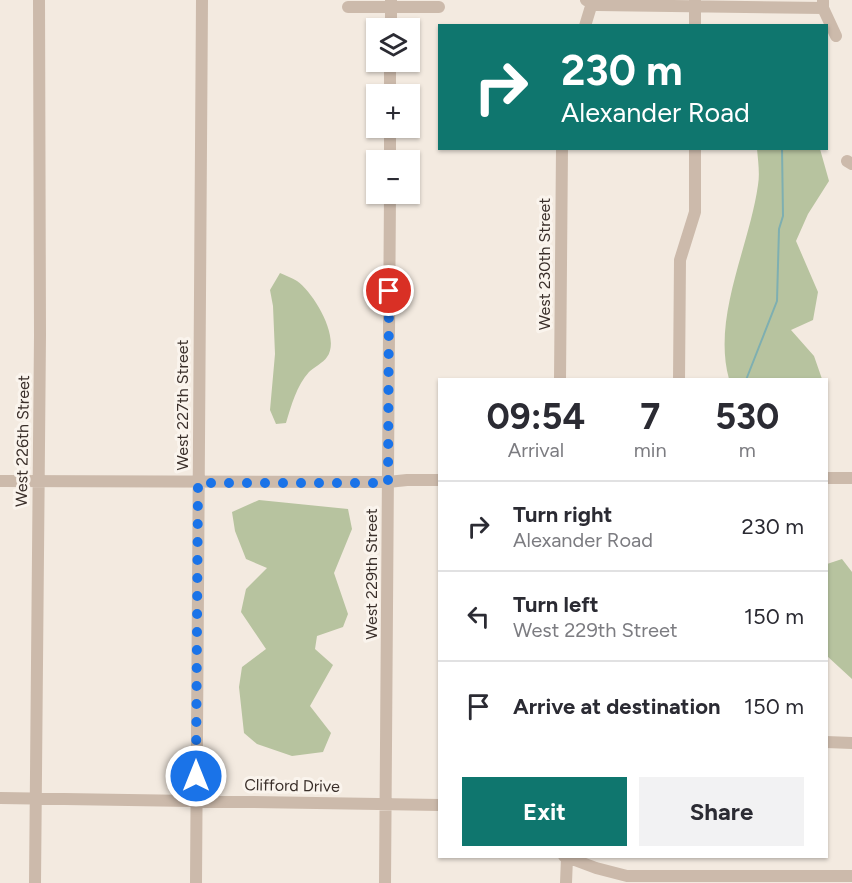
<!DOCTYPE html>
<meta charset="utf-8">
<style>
body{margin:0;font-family:Figtree,sans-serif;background:#f2f2f3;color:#2b2b33;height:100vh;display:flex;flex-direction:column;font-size:22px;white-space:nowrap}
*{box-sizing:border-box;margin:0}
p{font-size:20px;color:#7c7c81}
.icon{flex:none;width:33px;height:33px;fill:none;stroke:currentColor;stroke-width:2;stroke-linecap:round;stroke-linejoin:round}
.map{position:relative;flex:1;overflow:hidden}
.sheet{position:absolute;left:438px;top:378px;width:390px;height:480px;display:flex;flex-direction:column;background:#fff;border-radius:0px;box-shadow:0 2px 4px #0004}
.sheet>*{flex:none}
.guide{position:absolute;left:438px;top:24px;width:390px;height:126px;border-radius:0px;box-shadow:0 2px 4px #0004;background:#0f766e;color:#fff;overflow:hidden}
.tools{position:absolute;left:366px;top:18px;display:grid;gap:12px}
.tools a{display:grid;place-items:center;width:54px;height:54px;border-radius:0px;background:#fff;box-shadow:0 2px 4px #0004;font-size:30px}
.pin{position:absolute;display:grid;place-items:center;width:51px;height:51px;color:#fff;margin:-26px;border:3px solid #fff;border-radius:50%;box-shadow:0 2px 6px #0007}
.me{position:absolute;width:66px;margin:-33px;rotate:0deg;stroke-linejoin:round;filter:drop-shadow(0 0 4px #0008)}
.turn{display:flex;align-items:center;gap:21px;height:126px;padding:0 24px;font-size:27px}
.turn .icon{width:78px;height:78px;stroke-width:2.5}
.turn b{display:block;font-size:42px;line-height:51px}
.eta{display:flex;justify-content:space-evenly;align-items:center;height:102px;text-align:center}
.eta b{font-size:36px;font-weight:700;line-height:42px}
.action{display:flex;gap:12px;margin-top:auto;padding:12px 24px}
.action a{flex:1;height:69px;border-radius:0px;background:#0f766e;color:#fff;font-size:24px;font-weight:700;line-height:69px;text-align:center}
.action a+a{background:#f2f2f3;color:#2b2b33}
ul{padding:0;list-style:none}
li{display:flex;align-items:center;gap:18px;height:90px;padding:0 24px;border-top:2px solid #e1e1e2}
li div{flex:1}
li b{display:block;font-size:22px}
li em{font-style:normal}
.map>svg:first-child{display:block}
.green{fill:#b7c39f}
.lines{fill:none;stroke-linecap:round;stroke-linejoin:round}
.stream{stroke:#7eafb1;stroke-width:2}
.minor{stroke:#ccbaab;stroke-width:12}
.route{stroke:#1a73e8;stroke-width:10;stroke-dasharray:0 18}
.labels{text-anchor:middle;stroke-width:6;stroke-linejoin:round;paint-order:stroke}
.street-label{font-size:16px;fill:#3a2f2a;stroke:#faf4ed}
</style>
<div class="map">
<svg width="852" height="883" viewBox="0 0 852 883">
<rect width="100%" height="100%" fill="#f3eae0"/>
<path class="green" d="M757,149H820L829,181L808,214L796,241L818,292L813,320L791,330L814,356L822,379H729C712,317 749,248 758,185C760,174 758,160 757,149Z
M280,273C285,275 292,278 297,281C314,293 341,338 327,357C323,363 314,367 309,372C297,385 291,406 286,423L276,424L270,410L275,354L273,306L270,290Z
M259,500L348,509L352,529L334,573L348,614L343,627L317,636L315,649L333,665L310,706L331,733L323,752L292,756L257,744L244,733L239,687L242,667L266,649L241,612L246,589L267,568L246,559L235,531L232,512Z
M842,559L852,572V679L827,656V564Z"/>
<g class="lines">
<path class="stream" d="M746,380L777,301L779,229L783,216L782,148"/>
<path class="minor" d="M586,0L597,5L823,8
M695,0V26
M823,1V8L836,36
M348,7H439
M585,26L592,3
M391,28V0
M390,94V62
M390,160V128
M847,161L852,164
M560,380L562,148
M679,380L680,260L695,212V148
M826,478H852
M0,481L388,482L407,480H440
M826,742L852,743
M0,798L440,805
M564,856L596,868L627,876H852
M35,883L40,335L39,0
M196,883L202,0
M385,883L390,194
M566,883L567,858"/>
</g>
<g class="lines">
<path class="route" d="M196,776L198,483H388L389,291"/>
</g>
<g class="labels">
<g class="street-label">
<text transform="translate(544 264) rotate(-90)" y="6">West 230th Street</text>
<text transform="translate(182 405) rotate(-90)" y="6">West 227th Street</text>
<text transform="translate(22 441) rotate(-89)" y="6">West 226th Street</text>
<text transform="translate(371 574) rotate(-90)" y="6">West 229th Street</text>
<text transform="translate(292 785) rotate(1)" y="6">Clifford Drive</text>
</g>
</g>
</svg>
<div class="tools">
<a><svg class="icon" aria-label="layers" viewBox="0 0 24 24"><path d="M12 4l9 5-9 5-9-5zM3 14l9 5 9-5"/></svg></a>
<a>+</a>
<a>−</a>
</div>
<div class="pin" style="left:389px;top:291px;background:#d93025"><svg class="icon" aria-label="arrive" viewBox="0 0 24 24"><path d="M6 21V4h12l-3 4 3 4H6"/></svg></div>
<svg class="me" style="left:196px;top:776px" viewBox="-20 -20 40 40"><circle r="17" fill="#1a73e8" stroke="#fff" stroke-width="3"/><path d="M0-11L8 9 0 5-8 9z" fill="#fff"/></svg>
<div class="guide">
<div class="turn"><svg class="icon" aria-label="right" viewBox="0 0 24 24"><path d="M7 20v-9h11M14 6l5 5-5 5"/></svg><div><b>230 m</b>Alexander Road</div></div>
</div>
<section class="sheet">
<div class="eta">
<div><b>09:54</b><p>Arrival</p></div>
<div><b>7</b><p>min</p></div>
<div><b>530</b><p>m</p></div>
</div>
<ul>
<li><svg class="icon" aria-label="right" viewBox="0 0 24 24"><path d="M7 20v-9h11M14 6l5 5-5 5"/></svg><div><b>Turn right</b><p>Alexander Road</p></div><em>230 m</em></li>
<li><svg class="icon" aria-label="left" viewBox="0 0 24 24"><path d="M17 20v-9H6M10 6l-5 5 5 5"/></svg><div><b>Turn left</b><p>West 229th Street</p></div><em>150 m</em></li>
<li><svg class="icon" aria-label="arrive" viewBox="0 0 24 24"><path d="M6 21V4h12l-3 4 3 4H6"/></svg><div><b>Arrive at destination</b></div><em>150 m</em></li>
</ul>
<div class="action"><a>Exit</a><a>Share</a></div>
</section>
</div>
